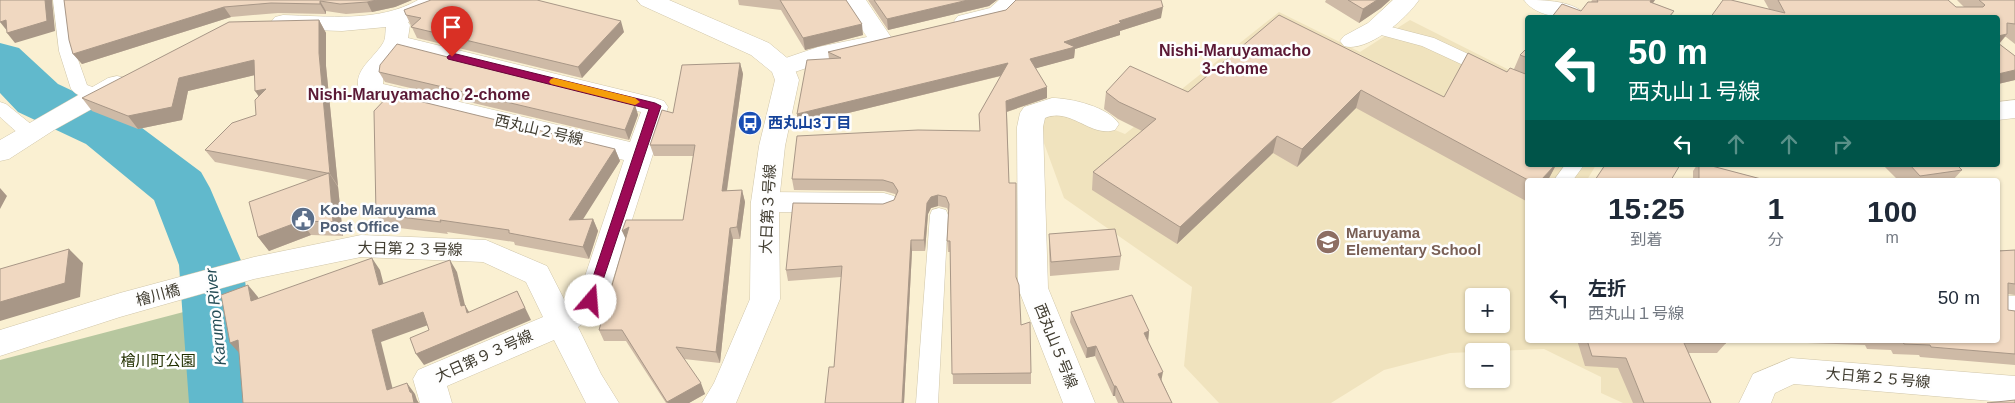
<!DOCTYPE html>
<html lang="ja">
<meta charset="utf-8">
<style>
body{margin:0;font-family:Helvetica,"Noto Sans JP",sans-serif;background:#f2f2f3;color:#1f2937;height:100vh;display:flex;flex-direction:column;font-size:19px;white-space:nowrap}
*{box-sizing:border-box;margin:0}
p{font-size:16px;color:#747a83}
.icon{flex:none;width:28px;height:28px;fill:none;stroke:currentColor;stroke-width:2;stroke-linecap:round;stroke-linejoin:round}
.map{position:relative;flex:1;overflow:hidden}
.panel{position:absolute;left:1525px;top:178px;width:475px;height:165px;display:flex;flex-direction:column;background:#fff;border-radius:5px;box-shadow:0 1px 4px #0004}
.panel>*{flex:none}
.hud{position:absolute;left:1525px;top:15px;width:475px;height:152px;border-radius:5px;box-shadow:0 1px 4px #0004;background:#00695c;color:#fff;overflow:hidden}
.buttons{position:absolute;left:1465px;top:288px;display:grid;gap:10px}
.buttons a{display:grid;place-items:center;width:45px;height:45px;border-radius:5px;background:#fff;box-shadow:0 1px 4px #0004;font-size:25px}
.pin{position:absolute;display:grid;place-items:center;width:42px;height:42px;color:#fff;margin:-51px -21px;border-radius:50% 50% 50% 0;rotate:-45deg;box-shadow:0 0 5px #0007}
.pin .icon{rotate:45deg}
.me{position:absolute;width:55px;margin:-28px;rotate:18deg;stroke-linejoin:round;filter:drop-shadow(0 0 4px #0008)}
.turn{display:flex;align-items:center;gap:18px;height:105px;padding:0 20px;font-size:22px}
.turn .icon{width:65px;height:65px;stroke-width:2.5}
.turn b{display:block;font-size:35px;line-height:42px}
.lanes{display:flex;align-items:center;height:48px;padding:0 20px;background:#0003;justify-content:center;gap:25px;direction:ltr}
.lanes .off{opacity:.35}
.eta{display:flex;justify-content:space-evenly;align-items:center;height:85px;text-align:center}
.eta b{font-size:30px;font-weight:800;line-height:35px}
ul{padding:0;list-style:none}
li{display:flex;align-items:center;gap:15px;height:70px;padding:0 20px}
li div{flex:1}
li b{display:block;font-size:19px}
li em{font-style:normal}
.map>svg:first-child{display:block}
.built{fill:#f0e3be;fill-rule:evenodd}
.green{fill:#b7c79f}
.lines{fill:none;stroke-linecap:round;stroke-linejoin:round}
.river{fill:#61b9cc;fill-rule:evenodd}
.service-casing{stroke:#d0c6aa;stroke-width:1}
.minor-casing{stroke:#d0c6aa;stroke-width:1}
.tertiary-casing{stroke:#d0c6aa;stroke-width:1}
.service{fill:#fff;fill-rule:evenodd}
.minor{fill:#fff;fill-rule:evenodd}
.tertiary{fill:#fff;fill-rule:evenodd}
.wall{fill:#cebaa6}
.shaded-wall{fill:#a89787}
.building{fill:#f0d8c1;stroke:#a89787}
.route{fill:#9d0a56;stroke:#660638}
.slow{fill:#f59e0b}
.labels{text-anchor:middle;stroke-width:5;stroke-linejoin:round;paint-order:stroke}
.transit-label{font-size:15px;font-weight:bold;fill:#164399;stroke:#fefefe;text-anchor:start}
.street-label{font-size:15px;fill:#403c30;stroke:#fefefe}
.service-label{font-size:15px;font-weight:bold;fill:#4e5e75;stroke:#fefefe;text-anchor:start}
.education-label{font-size:15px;font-weight:bold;fill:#785e54;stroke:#fefefe;text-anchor:start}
.park-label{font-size:15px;fill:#223001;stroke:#fefefe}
.neighbourhood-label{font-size:16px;font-weight:bold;fill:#5b1935;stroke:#fefefe}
.water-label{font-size:16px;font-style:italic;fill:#254d56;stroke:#fefefe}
</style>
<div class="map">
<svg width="2015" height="403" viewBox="0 0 2015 403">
<rect width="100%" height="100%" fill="#faf0d2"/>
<path class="built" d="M1279,12L1360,52L1410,20L1527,79L1528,165H1596L1587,180H1528V340H1628L1649,403H1623L1601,393V377L1544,349L1450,353L1384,370L1331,403H1219L1184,366L1192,287L1064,198L1037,124L1044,112L1068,111L1125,134ZM1474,296H1501V324H1474Z"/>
<path class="green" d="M195,309L203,403H0V360Z"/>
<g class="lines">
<path class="river" d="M0,43L19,48L58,84L126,116L201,172L210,188L243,265L261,403H189L179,265L154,200L86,144L18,112L0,93Z"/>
<g class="service-casing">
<path id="service" d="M53,0H69L75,51L87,85L103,91L106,95L103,99C94,102 77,97 71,89L59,51Z
M1376,23L1434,38L1528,82V95L1422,46L1370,32L1368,28L1370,24Z
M0,102L6,104L37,129L40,133L37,137C23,142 11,126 0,117Z
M1565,165H1584L1573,180H1554Z
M939,208L946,210L948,215L938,403H916L930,215L932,210Z"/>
</g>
<g class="minor-casing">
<path id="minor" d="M418,0H447C438,12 421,17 408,22L410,25L408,38L655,98L664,101L668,107L606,301L602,309L578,327L601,374L619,403H586L554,340L447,386L452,403H420L413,379L418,370L543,317L526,282L483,262L361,257L254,279L120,317L0,356V330L120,293L254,257L361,235L486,240L547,266L566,303L579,294L624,160L362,96C348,73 373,60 383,43C386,39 385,32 386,27L342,31L283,29L275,27L271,22L275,17L283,15C327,16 378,23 418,0ZM401,52L641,112L630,142L383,84V74Z
M842,0H866L893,40L889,45L881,48L876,46L873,50L833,59L783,76L774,74L771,68L774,62L818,47L867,37Z
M999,0H1025L1006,19L966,28L958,26L954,21L958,16L990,8Z
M1393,0H1419C1406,19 1367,53 1344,46L1340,41L1344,36L1368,23Z
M117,76L126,78L129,84L126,90L54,130L9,159L0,161V140L108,78Z
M1052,98C1071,98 1109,107 1119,124L1115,130C1090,138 1071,107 1045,118L1043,127L1048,288L1095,403H1063L1018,288L1017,127L1020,113L1024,107Z
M765,192L884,193L894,196L898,203L894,210L884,213L765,212L755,209L751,202L755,195Z
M1998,295L2015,296V320L1998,319Z
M1791,358L2015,376V403L1794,384L1775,393L1771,403H1739L1753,374Z"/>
</g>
<g class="tertiary-casing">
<path id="tertiary" d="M637,0H669L769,43L792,62L799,80L785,146L779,202L780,299L736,403H702L714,383L750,299L751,202L759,146L775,80L772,72L751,55L641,5Z
M1524,0C1543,0 1577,0 1588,18C1569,18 1537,19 1524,0Z
M2015,100V118L1998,120V102Z"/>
</g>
<use href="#service" class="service"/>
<use href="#minor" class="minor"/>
<use href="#tertiary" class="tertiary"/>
</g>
<path class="wall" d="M64,0H412L395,7L372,12L346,14L326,11V14L278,13L231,17L82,64L73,54Z
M738,0H846L863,35L805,50L781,10L739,5Z
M868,0H997L989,6L888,30Z
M1326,0H1390L1381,8L1359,23L1325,2Z
M1592,0H1655L1653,3L1674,11L1670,18H1551L1581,11L1591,2Z
M1764,0H1948L1956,7H1964L1957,0H2015V44L2006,37H2005L1999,44L2015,56V80L1998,84V18H1710L1769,9Z
M430,1L624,32L582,78L417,38L406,15Z
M1006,10L1161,18L1120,31V35L1075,49L1074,58L1036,68L1047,98L1007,112L1009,183L1016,277L1021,325L1031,373V384H953L950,252H948L947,241L949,213L947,208L938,206L931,208L928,214L925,251H912L904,403H825L834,367L841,277L788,281L786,270L883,204L894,200L896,196L895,194L884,191L794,190L792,179L980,131L979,114L1001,76L799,125L797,114L829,59L828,52Z
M1279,15L1444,97L1514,69L1520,55L1528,47V165H1556L1548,180H1528V202L1356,108L1297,167L1273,153L1177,244L1092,190L1093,172L1142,131L1118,119L1104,109L1106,92H1188Z
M319,20L326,33V66L343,236L311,235L269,251L258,237L308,180L215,162L205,150L256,115L259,96L255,75L188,91L182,120L138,129L92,111L82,98Z
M740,63L743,74L727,191L742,190L745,202L740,239H733L720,363L684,359L705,394L689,403H666L626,341H604L599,330L683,220L693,156H654L650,145L673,113Z
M379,72L635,105L638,115L629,140L385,82Z
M615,149L620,161L582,219H593L598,231L589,259L515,245L514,242L447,232L448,234L383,226L376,214Z
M1697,165H1708L1765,180H1693V171Z
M1883,165H1957L1962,170L1953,180H1898Z
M1049,234L1121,256L1119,270L1050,276L1049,249Z
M2015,250V295L2008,294V310L2015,311V365L1920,357L1919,355L1893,354L1891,350L1867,349L1865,345L1724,340L1726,343L1717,353H1688L1711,403H1633L1618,368L1585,366L1577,340H1998V251Z
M1071,312L1149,331L1148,341L1162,381L1172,403H1118L1115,396H1113L1095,356L1086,358L1070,322Z"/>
<path class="shaded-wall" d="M45,0H52L55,31L15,43L7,33L8,32L0,22L6,20Z
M377,0H412L395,7L372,12L367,2Z
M968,0H997L989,6L888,30L887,19Z
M1377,0H1390L1381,8L1359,23L1363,9Z
M1651,0H1655L1642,18Z
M320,1L326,11V14L320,4Z
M224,7L231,17L82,64L73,54Z
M1163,7L1161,18L1120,31V35L1075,49L1074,58L1030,70V59L1064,42L1119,21Z
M319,20L326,33V66L338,186L330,174L319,53Z
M621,21L624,32L582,78L578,67Z
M862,24L863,35L805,50L803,38Z
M2007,34L1998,45V36Z
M254,60L263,73L188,91L182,120L138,129L128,116L179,78Z
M740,63L743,74L725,203L722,191Z
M1008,63V74L799,125L797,114Z
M2015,70V80L1998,84V74Z
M1047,87V98L1006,112V101Z
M266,89L264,104L255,91Z
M1361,90L1356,108L1297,167L1302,149Z
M635,105L638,115L629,140L625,130Z
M1277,136L1273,153L1177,244L1180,227Z
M615,149L620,161L575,232L569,220Z
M1555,165H1556L1548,180H1541Z
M329,173L338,187L343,236L333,222Z
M0,188L7,196L0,209Z
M742,190L745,202L740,239L737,227Z
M938,195V206L931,208L928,214L925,251L924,240L927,203L931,197Z
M593,219L598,231L589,259L583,247Z
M301,221L311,235L269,251L258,237Z
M629,227L627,242L622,231Z
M730,228L733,239L720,363L716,352Z
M911,240L912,251L904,403H902Z
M69,249L83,263L80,297L0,321V302Z
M372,258L380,270L387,297L379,285Z
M450,260L457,272L465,305L472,317L461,306Z
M248,285L258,297L261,313L251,301Z
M517,291L531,320L424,365L416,354Z
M423,312L431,324L381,342L396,402L387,390L372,330Z
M1149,331L1148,342L1144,333Z
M238,340L241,355L230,343Z
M1096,346L1095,356L1086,358L1087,348Z
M1163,372L1161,382L1158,374Z
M407,383L415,394L417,400L419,403H414L410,392Z
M701,383L705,394L689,403H668L667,402Z
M1114,386H1116L1115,396H1113Z"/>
<path class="building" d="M0,0H45L47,21L7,33L6,20L0,22Z
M64,0H377L367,2L340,4L320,1V4L271,3L224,7L73,54L69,40Z
M431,0H537L621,21L578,67L411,27L421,18L406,15L404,10Z
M780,0H846L862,24L803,38Z
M874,0H968L887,19Z
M1016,0H1161L1163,7L1119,21L1121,23L1064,42L1075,47L1030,59L1047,87L1006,101L1009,183H1016V277L1019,285L1021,325L1030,322L1031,373L952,374L950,241H947L949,204L946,197L938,195L931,197L927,203L924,240H911L902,403H825L829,367H834L842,266L786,270L793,203L883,204L894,200L898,191L893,183L883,180L792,179L797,136L918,130L980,131L979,114L1008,63L797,114L807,60L841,58L828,52L1006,10Z
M1348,0H1377L1363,9Z
M1597,0H1651L1650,2L1674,11L1668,18H1551L1562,4L1581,11L1588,2H1598Z
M1723,0H1731L1785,13L1778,0H1948L1956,7H1983L1985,5L1979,0H2015V24L2007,23V34L1998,36V18H1710Z
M1279,15L1444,97L1468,53L1507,72L1510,68L1528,75V165H1555L1541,180H1528L1361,90L1302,149L1277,136L1180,227L1093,172L1156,119L1119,102L1106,92L1130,66L1188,92Z
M319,20V53L330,174H329V173H327L205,150L232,123L256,115L255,100L266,89L255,91L254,60L179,78L172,107L128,116L82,98L229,22Z
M1998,43L2015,56V70L1998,74Z
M397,44L635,105L625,130L379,72L380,65Z
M1528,47V58L1520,55Z
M740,63L722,191L742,190L737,227L730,228L716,352L676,347L701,383L667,402L622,330H599L629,227L622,231L626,220H683L695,145H650L662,110L673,113L682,65Z
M390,94L615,149L569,220L593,219L583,247L509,233V230L440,220L441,222L376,214L374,111Z
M1605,165H1680L1671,180H1595Z
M1699,165H1708L1765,180H1699Z
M1910,165H1957L1962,170L1920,176Z
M329,173L333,222L301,221L258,237L249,202Z
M1115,229L1121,256L1051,262L1049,234Z
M69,249L65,283L0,302V269Z
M2015,250V284L2008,283V310L2015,311V354L1931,347L1930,345L1904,344L1902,340H1998V251Z
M372,258L379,285L450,260L461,306L465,305L467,313L517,291L525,308L416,354L410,338L429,330L423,312L372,330L387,390L407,383L410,392L412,393L414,403H243L238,340L230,343L221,295L248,285L251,301Z
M1132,295L1149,331L1144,333L1163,372L1158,374L1172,403H1124L1116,386H1114L1096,346L1087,348L1071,312Z
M1587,340H1724L1726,343H1684L1711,403H1644L1626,358L1592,356Z
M2015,400V403H1987Z"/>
<path class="route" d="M452,53L655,103L661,106L595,304H587L585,301L649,109L448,59L447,57Z"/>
<path class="slow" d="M554,78L635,98L640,102L635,105L551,84L549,82L551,79Z"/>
<defs>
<g id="bus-disc" transform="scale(1.25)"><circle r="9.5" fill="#1a4fb4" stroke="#fefefe"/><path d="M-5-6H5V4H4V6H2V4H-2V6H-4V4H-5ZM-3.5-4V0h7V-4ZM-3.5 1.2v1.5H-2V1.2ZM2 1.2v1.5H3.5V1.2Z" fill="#fff"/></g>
<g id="civic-disc" transform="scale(1.25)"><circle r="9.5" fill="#5c6f8a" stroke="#fefefe"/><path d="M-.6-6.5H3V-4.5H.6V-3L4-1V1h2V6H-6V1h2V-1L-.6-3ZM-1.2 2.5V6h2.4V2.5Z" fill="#fff"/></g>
<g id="school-disc" transform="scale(1.25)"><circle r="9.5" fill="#8d6e63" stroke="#fefefe"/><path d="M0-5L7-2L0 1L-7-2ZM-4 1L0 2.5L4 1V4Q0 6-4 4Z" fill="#fff"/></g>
</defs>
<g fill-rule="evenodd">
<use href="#bus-disc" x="750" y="123"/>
<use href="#civic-disc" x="303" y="219"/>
<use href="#school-disc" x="1328" y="242"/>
</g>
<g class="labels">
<g class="transit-label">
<text x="768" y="128">西丸山3丁目</text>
</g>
<g class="street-label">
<text transform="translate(539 130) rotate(13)" y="5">西丸山２号線</text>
<text transform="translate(768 209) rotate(-87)" y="5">大日第３号線</text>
<text transform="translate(410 249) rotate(1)" y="5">大日第２３号線</text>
<text transform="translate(158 295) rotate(-15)" y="5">檜川橋</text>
<text transform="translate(1056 346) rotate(68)" y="5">西丸山５号線</text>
<text transform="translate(484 356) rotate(-24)" y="5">大日第９３号線</text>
<text transform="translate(1878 378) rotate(5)" y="5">大日第２５号線</text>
</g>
<g class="service-label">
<text x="320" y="215">Kobe Maruyama<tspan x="320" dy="17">Post Office</tspan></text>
</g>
<g class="education-label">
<text x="1346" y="238">Maruyama<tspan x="1346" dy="17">Elementary School</tspan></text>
</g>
<g class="park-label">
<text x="158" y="366">檜川町公園</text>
</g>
<g class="neighbourhood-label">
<text x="1235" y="56">Nishi-Maruyamacho<tspan x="1235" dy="18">3-chome</tspan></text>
<text x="419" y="100">Nishi-Maruyamacho 2-chome</text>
</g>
<g class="water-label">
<text transform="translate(215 317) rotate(-96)" y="6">Karumo River</text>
</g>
</g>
</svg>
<div class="buttons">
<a>+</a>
<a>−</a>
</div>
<div class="pin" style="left:452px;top:57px;background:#d93025"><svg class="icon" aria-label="arrive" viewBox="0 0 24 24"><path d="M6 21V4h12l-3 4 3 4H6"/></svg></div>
<svg class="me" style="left:591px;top:301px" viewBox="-20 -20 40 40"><circle r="19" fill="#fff"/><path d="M0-13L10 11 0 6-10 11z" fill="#9d0a56"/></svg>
<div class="hud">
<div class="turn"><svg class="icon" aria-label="left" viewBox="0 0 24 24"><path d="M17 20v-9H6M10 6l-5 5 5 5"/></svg><div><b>50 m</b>西丸山１号線</div></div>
<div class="lanes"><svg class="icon" aria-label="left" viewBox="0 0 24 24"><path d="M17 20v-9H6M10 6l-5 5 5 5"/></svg><svg class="icon off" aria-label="ahead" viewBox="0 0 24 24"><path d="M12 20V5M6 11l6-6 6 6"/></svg><svg class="icon off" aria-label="ahead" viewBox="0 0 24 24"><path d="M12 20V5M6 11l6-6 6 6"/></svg><svg class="icon off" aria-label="right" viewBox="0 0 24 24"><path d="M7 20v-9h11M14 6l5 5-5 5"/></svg></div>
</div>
<section class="panel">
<div class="eta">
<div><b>15:25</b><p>到着</p></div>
<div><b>1</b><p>分</p></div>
<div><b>100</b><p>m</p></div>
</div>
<ul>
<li><svg class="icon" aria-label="left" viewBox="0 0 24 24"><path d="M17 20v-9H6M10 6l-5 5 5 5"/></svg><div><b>左折</b><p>西丸山１号線</p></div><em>50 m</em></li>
</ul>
</section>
</div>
